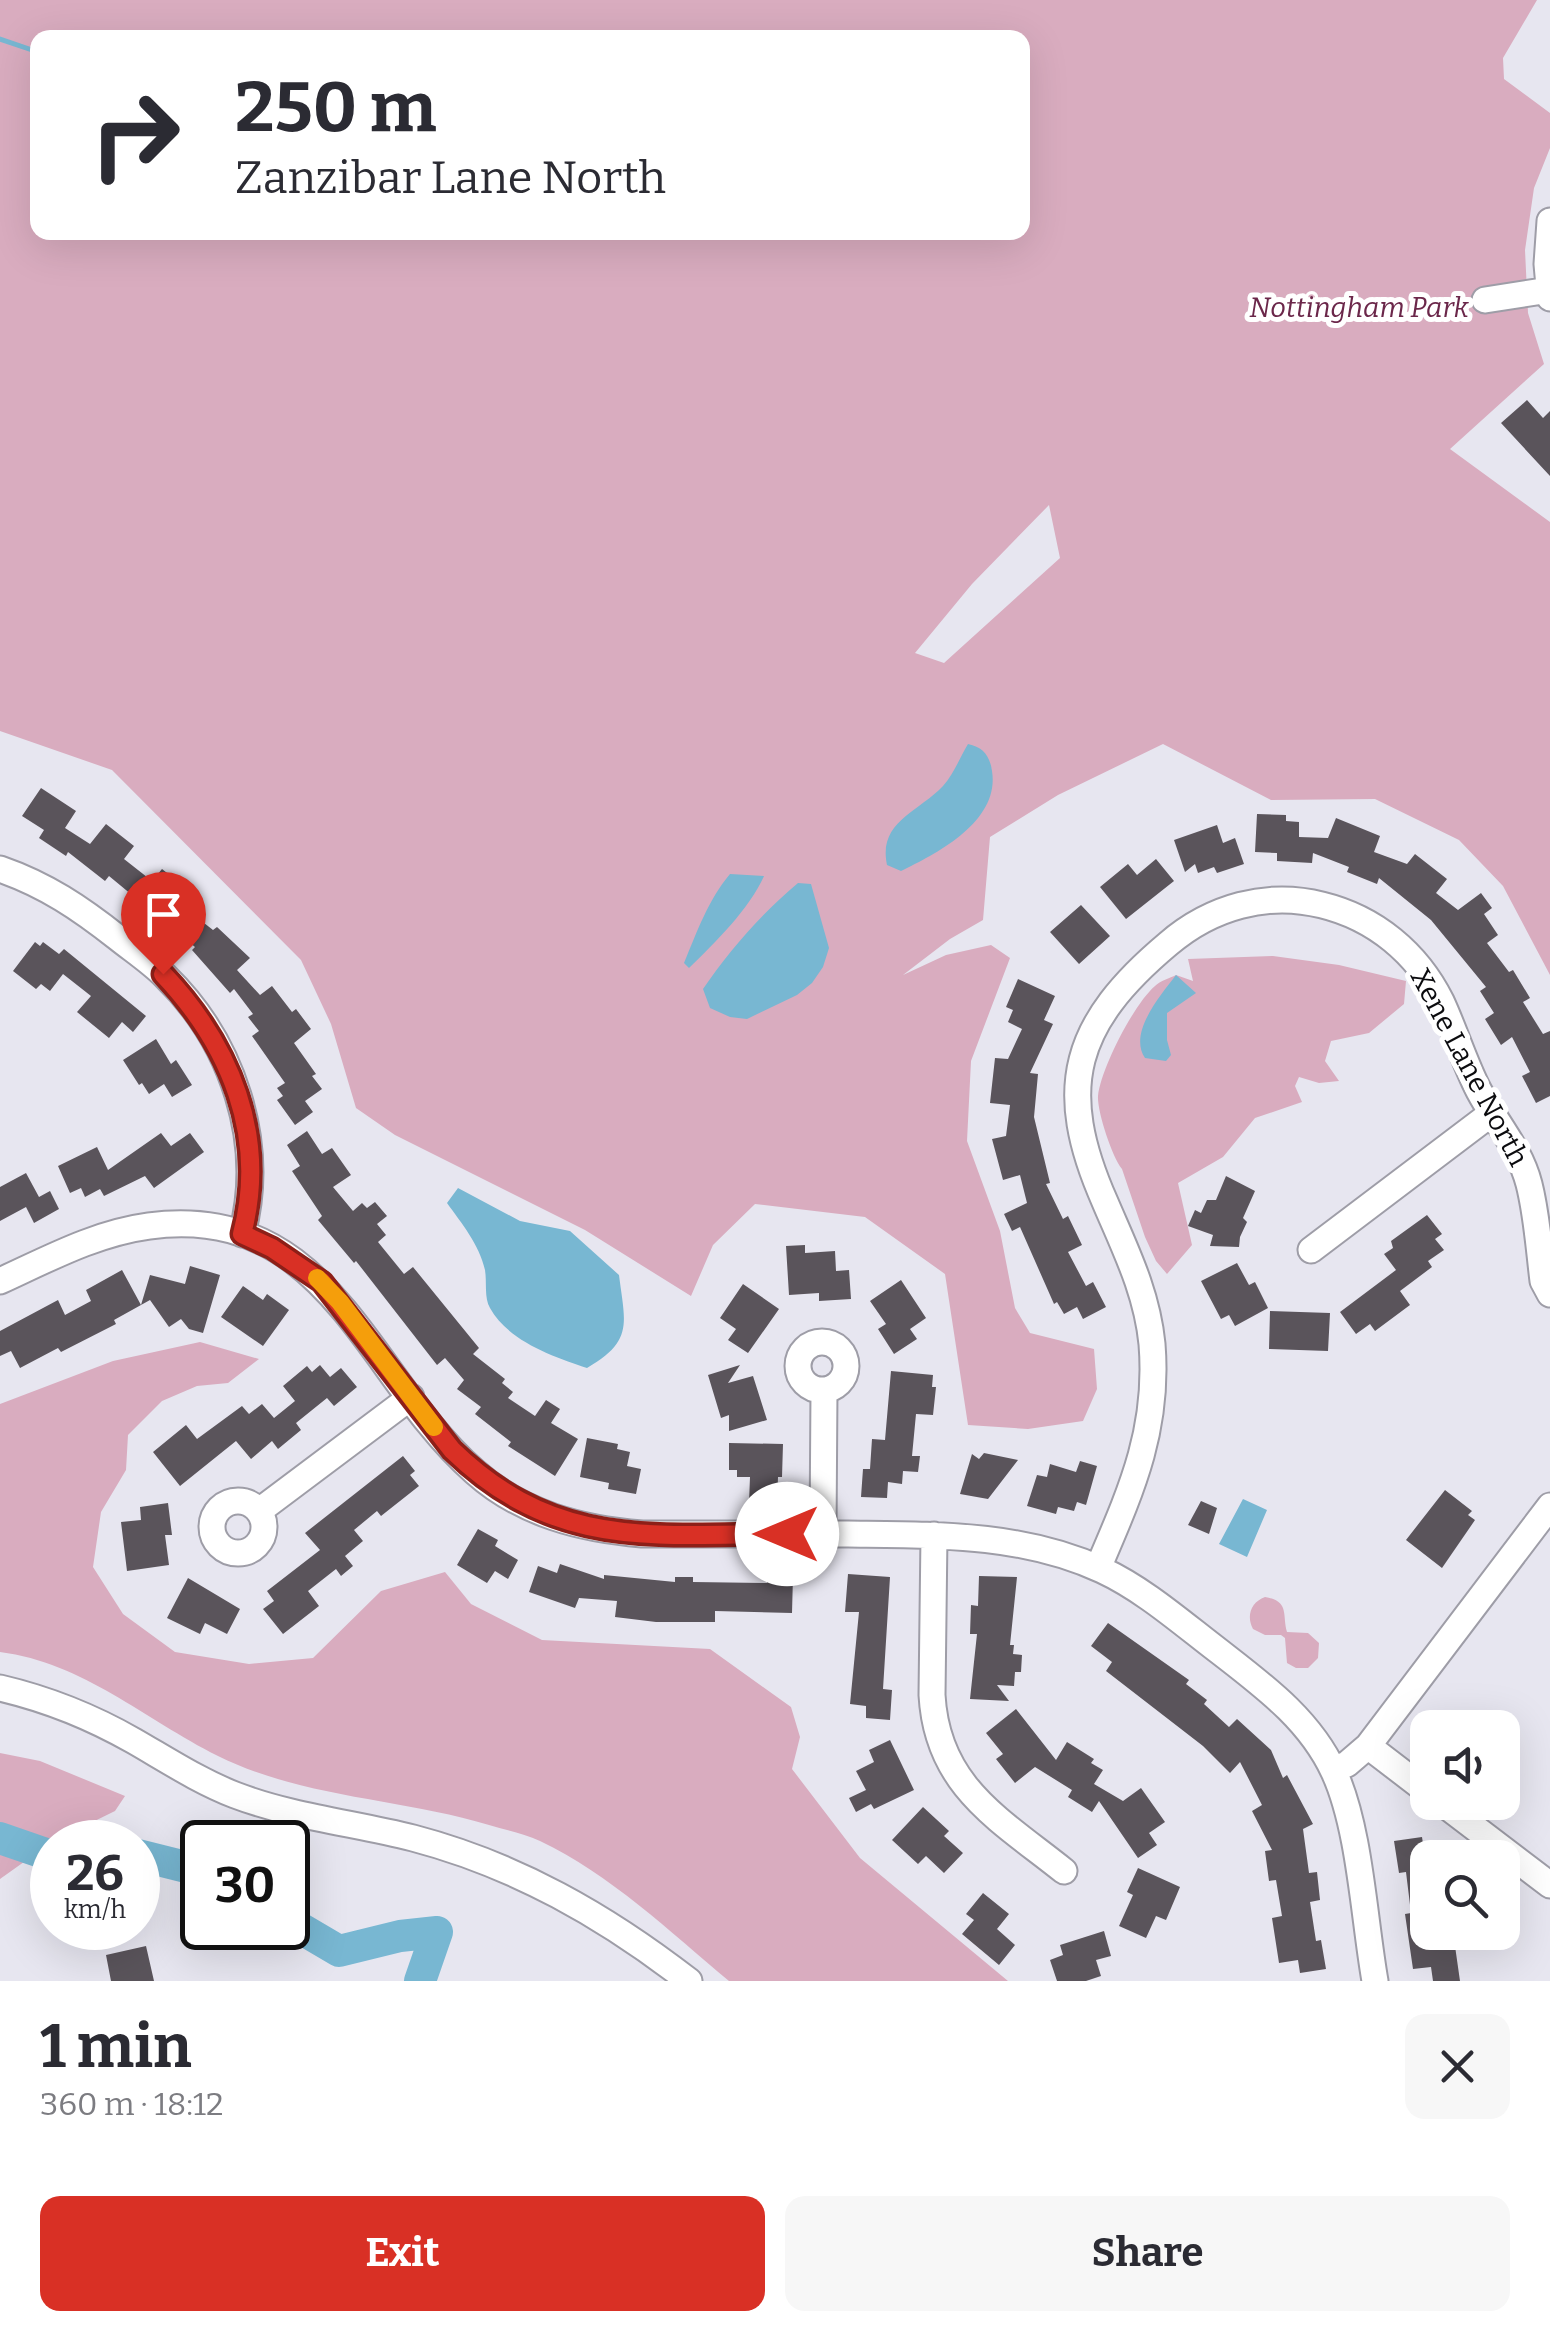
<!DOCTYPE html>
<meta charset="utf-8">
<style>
body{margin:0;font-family:Bitter,serif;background:#f7f7f7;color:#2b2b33;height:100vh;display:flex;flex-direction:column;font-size:38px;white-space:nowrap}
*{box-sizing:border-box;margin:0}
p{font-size:32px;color:#7c7c81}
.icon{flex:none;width:55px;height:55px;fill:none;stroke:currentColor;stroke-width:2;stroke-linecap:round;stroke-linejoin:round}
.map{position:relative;height:1981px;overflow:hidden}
.sheet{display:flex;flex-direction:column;background:#fff;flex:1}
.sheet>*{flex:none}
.guide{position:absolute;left:30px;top:30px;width:1000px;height:210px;border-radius:20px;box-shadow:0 10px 40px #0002;background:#fff;color:#2b2b33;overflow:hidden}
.controls{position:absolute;left:1410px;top:1710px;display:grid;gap:20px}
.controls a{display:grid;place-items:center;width:110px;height:110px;border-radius:20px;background:#fff;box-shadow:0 10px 40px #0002;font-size:50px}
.speed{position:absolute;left:30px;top:1820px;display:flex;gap:20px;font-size:50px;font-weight:700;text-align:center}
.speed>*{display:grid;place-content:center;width:130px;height:130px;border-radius:50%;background:#fff;box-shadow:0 10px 40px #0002;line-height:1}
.speed small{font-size:25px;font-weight:400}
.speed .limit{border:5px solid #111;border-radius:15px;background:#fff;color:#111}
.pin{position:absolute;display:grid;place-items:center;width:85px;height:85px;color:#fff;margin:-102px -42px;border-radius:50% 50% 50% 0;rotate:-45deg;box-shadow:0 0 10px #0007}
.pin .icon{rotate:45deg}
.me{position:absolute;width:110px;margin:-55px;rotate:270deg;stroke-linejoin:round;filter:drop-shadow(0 0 8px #0008)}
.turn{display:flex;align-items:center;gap:35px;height:210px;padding:0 40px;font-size:45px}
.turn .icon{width:130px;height:130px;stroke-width:2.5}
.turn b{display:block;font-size:70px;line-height:85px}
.round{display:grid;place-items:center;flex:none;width:105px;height:105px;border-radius:20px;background:#f7f7f7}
.head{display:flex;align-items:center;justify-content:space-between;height:170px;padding:0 40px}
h1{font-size:60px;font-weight:700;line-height:75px}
.action{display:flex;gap:20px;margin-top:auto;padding:20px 40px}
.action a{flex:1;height:115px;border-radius:20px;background:#d93025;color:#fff;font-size:40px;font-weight:700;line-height:115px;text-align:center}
.action a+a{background:#f7f7f7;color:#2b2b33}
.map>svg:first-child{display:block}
.green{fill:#d9acbf;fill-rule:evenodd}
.water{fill:#78b7d2}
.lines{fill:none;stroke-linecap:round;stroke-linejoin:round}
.stream{stroke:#78b7d2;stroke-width:5}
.river{stroke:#78b7d2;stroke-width:32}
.building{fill:#5a545b}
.minor-casing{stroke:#9e9da7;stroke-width:29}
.minor{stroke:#fff;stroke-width:25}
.route-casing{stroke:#8d1f18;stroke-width:25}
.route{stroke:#d93025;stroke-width:18}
.slow{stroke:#f59e0b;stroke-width:18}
.labels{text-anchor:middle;stroke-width:10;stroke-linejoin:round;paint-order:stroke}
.park-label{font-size:28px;font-style:italic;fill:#6b274a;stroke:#fff}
.street-label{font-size:28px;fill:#0b0b0e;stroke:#fff}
</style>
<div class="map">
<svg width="1550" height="1981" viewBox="0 0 1550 1981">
<rect width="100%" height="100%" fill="#e7e6f0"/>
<path class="green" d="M0,0H1537L1503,58L1504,79L1550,113V148L1534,188L1525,250L1528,313L1544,364L1450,449L1550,522V975L1503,886L1459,840L1375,799L1271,800L1163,744L1058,795L990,837L983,920L950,939L903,975L946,955L991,945L1010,958L971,1061L967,1141L1000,1231L1015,1308L1030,1333L1094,1349L1097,1389L1083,1421L1028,1429L968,1425L945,1274L865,1217L755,1204L713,1245L691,1296L585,1230L395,1135L356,1108L331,1024L301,960L112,770L0,731ZM38,38H1022V232H38ZM1049,505L1060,558L944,663L915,653L972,584Z
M1273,956L1339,965L1406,981L1404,1004L1369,1033L1331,1041L1325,1061L1339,1081L1319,1083L1299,1077L1295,1086L1302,1102L1255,1118L1223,1157L1178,1183L1192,1245L1167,1274L1156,1261L1145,1237L1122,1169C1112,1157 1097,1111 1098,1096C1101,1068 1134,1004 1155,986C1160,981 1170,978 1176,975L1193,981L1188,959Z
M200,1342L259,1359L228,1383L197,1386L162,1401L128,1435L126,1470L101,1512L93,1567L123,1614L175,1652L249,1664L313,1658L381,1591L445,1572L471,1604L542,1640L710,1649L791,1707L800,1737L792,1769L860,1858L1008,1981H729C670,1932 610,1874 540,1841C524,1834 506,1830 489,1825C399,1798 303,1798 218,1756C144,1719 84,1663 0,1652V1404L113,1361Z
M1265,1597C1290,1601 1282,1615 1287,1632L1308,1633L1319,1643L1318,1658L1308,1668H1296L1287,1663L1285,1638L1281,1635H1265L1253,1629C1246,1616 1251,1602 1265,1597Z
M0,1753L40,1761L125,1796L115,1811L52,1842L0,1879Z"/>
<path class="water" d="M968,744C983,747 990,756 992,771C1000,821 938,853 901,871L887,865C878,822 917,813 943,786C954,774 960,757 968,744Z
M730,874L764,876C750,908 715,943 689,968L684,963C697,932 708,900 730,874Z
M798,883L811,884L829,948L823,967L812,983L797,995L747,1019L730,1017L710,1008L703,989C729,951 762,913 798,883Z
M1176,975L1196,993L1167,1013V1040L1171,1055L1166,1061L1145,1058C1128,1033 1160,996 1176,975Z
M458,1188L520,1221L570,1231L619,1275C625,1323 634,1341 587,1368C554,1357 508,1341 490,1308C484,1298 487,1282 485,1270C479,1244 462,1224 447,1203Z
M1243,1499L1267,1510L1247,1557L1219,1544Z"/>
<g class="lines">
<path class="stream" d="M0,39L38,52"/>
<path class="river" d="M0,1838L52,1856
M138,1855L202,1871
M288,1921L339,1951L400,1936L437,1932L420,1981"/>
</g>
<path class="building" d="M1527,400L1543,418L1550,411V476L1501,423Z
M41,788L76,811L65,828L90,844L106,824L134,846L124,859L152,881L162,869L191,892L181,905L213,930L217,927L250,958L237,970L260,995L272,986L292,1012L296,1009L311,1029L294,1043L316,1074L312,1076L322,1089L305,1101L313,1112L295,1125L277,1100L283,1096L277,1088L285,1083L252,1036L259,1031L248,1017L253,1014L234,989L230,993L192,950L195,947L109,876L105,881L68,852L66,856L39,838L44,830L22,816Z
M1257,814L1286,815V821L1299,822V837L1328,838L1336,818L1380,836L1374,852L1407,864L1415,854L1447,879L1436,893L1458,910L1481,893L1492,908L1484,914L1498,935L1487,943L1509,972L1513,970L1530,998L1523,1002L1543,1034L1550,1031V1096L1536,1103L1522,1076L1530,1072L1512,1037L1501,1045L1485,1019L1494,1013L1480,991L1486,987L1431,920L1379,878L1377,884L1347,872L1349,867L1313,853L1312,863L1277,861V853L1255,852Z
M1217,825L1223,843L1235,838L1244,864L1217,873L1214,867L1198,873L1195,864L1185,872L1174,840Z
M1156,859L1174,881L1126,919L1100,887L1128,864L1137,875Z
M1081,905L1110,936L1079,964L1050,932Z
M35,942L40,946L43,942L59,954L64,949L146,1016L133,1032L122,1022L109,1038L77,1012L91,996L63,974L50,991L41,984L36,989L13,971Z
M1018,979L1055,996L1044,1020L1053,1024L1030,1073L1038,1074L1034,1117L1050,1183L1046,1184L1063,1219L1068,1216L1082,1245L1068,1252L1086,1286L1093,1282L1106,1307L1083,1319L1077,1307L1064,1314L1057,1302L1054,1304L1020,1227L1012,1231L1004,1214L1027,1203L1020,1175L1003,1180L992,1139L1006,1136L1010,1105L990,1103L995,1058L1008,1059L1022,1029L1008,1022L1013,1010L1006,1007Z
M156,1039L171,1064L176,1060L192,1085L172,1097L164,1084L149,1094L142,1083L139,1085L123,1060Z
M307,1131L322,1154L332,1148L351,1175L333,1187L353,1211L362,1203L367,1208L375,1202L387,1216L377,1224L386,1235L378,1242L404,1274L413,1267L479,1348L473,1354L505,1379L502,1383L513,1392L508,1398L535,1416L546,1400L560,1409L551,1423L578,1439L555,1476L508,1446L511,1442L475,1414L481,1407L457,1389L464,1380L445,1358L437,1365L356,1261L354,1263L318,1220L322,1216L292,1171L300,1166L287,1145Z
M161,1133L171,1146L190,1133L204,1152L154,1188L145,1176L104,1196L100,1189L85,1197L81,1188L70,1193L58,1166L97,1147L108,1170Z
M26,1173L39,1197L50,1191L59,1209L34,1223L26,1207L0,1221V1187Z
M1226,1176L1255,1191L1243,1218L1247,1222L1240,1237L1239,1247L1210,1246L1213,1235L1188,1226L1195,1210L1201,1213L1207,1200H1216Z
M1427,1215L1442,1234L1435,1239L1444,1250L1428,1261L1432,1267L1400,1291L1410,1305L1375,1331L1370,1324L1356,1334L1340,1312L1396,1270L1384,1254L1393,1248L1391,1241Z
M805,1245V1253L835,1251L836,1271L849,1270L851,1299L819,1301V1293L789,1295L786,1246Z
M1237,1263L1249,1285L1255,1282L1268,1308L1235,1326L1229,1315L1221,1319L1201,1281Z
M190,1266L220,1275L203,1333L189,1329L181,1319L169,1327L150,1300L141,1305L150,1275L185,1284Z
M122,1270L141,1305L114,1320L116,1324L61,1352L58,1348L20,1368L11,1351L0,1356V1331L58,1300L65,1315L91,1301L86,1290Z
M901,1280L926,1318L910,1329L917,1339L894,1354L878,1329L886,1324L870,1301Z
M743,1284L779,1309L748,1353L728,1340L736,1329L720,1318Z
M243,1286L263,1300L267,1294L289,1310L263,1346L221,1317Z
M1270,1311L1330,1313L1328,1351L1269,1349Z
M320,1365L330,1377L341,1368L357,1387L334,1406L327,1398L296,1423L301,1430L278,1449L272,1441L251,1459L236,1441L180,1486L153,1452L186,1425L197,1439L242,1406L249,1414L262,1404L274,1418L295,1401L283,1386L307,1366L312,1372Z
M740,1365L728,1383L753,1376L767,1420L729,1431V1415L721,1418L708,1375Z
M891,1371L933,1375L932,1387H936L933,1415L916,1414L912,1456H920L918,1472L903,1471L902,1484L888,1482L887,1498L861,1497L863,1469H870L872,1439L885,1440Z
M587,1438L618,1444L617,1449L630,1452L627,1466L641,1469L636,1494L608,1489L609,1483L580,1477Z
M729,1443L783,1444L782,1477H778L777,1503H749L750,1477H737V1470H729Z
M984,1453L1018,1460L988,1499L960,1494L972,1454L979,1459Z
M403,1456L415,1471L410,1475L419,1486L381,1516L377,1511L354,1530L363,1541L345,1556L353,1566L341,1576L336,1569L308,1591L319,1606L283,1634L263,1609L274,1601L267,1591L320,1550L305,1533Z
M1080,1461L1097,1466L1086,1505L1077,1502L1074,1511L1058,1507L1056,1514L1027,1506L1037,1475L1047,1477L1050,1464L1076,1472Z
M1445,1490L1472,1511L1468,1515L1475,1520L1442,1568L1406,1540Z
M1201,1501L1217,1508L1209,1534L1188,1525Z
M168,1503L172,1535H165L169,1565L127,1571L121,1522L141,1520L140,1507Z
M478,1529L498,1540L495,1546L518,1560L508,1579L495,1571L487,1583L457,1565Z
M560,1564L604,1579V1575L675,1582V1577H693V1582L767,1583L768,1576H793L792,1613L715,1611V1622H656L615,1617L617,1601L579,1598L575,1608L529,1592L538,1566L557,1573Z
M848,1574L890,1577L883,1689L892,1690L890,1720L866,1718V1706L850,1704L859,1612H845Z
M979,1576L1017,1577L1010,1645H1014L1013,1654L1022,1655L1021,1672H1015L1014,1686L997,1685L1009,1701L970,1699L977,1634H970L971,1605L978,1606Z
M188,1578L240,1609L227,1634L205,1623L200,1634L167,1618Z
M1108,1623L1189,1680L1186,1684L1207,1700L1204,1704L1229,1727L1237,1719L1271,1750L1283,1778L1287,1775L1313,1824L1303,1829L1309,1873L1317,1872L1320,1900L1310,1902L1316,1941L1321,1940L1326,1969L1300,1973L1298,1960L1279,1963L1272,1918L1282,1916L1276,1880L1269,1881L1265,1851L1272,1850L1252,1811L1262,1805L1240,1762L1230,1773L1203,1746L1106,1671L1112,1662L1091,1646Z
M1016,1709L1056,1760L1067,1742L1094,1759L1091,1763L1103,1770L1094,1784L1123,1801L1141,1788L1165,1822L1149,1833L1157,1845L1138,1858L1099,1801L1092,1812L1068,1797L1072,1790L1035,1767L1015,1783L996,1759L1003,1754L986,1733Z
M890,1740L914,1790L874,1809L871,1804L856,1812L849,1798L866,1790L856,1771L874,1762L869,1750Z
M923,1807L949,1831L944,1836L963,1853L944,1873L926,1856L918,1864L892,1840Z
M1422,1837L1424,1850H1428V1932H1453L1460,1981H1433L1431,1967L1413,1969L1405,1914L1411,1913L1406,1872L1399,1873L1394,1841Z
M1138,1868L1180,1887L1166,1920L1156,1916L1146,1938L1119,1926L1133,1895L1127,1892Z
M983,1893L1009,1914L997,1929L1015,1945L999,1965L962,1934L974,1920L966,1914Z
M1104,1931L1111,1956L1096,1960L1101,1976L1086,1981H1057L1050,1960L1063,1955L1060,1945Z
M146,1946L154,1981H111L106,1955Z"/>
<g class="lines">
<g class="minor-casing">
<path id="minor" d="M1550,221L1547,264L1550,298
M1485,300L1549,290
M0,869C46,885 80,908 118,938C133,950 151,962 165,976C233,1042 266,1142 242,1234
M1311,1250L1492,1113
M0,1281C48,1259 96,1233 149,1226C330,1202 367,1378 475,1472C522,1514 581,1529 642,1534C711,1534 779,1534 848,1534C934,1535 1022,1533 1102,1570C1145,1590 1183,1624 1220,1652C1265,1687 1310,1720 1334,1772C1360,1828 1364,1919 1375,1981
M798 1366a24 24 0 1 1 48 0a24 24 0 1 1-48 0Z
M212 1527a26 26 0 1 1 52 0a26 26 0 1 1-52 0Z
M259,1511L411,1397
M823,1534L824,1390
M934,1535L932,1695C937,1786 999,1819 1064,1871
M1098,1568C1131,1491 1159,1430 1152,1344C1147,1292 1125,1249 1105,1202C1054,1087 1074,1023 1168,944C1211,907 1267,891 1322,905C1375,918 1417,953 1441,1001C1455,1031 1464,1062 1479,1091C1496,1123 1520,1149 1529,1184C1537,1215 1539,1249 1543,1281L1550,1294
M0,1688C47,1699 92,1717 134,1741C167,1760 199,1781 235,1795C293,1817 353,1823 413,1838C516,1865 605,1916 689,1981
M1368,1746L1428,1792
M1333,1770L1347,1764L1368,1746L1550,1506
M1441,1802L1550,1885"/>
</g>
<use href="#minor" class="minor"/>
</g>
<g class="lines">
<g class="route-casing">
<path id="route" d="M163,974C230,1045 268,1136 242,1234L272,1248L322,1282L452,1450C556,1551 654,1534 787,1534"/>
</g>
<use href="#route" class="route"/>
<path class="slow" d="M317,1278L340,1302L434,1427"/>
</g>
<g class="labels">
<g class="park-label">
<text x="1359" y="317">Nottingham Park</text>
</g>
<g class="street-label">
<text transform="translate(1470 1067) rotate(62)" y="10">Xene Lane North</text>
</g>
</g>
</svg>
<div class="controls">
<a><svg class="icon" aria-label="sound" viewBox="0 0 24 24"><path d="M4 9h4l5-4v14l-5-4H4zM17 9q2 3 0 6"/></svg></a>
<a><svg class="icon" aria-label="search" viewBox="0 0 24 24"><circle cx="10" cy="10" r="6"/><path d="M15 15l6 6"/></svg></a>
</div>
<div class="speed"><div>26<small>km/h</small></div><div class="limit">30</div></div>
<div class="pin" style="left:163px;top:974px;background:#d93025"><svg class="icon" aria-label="arrive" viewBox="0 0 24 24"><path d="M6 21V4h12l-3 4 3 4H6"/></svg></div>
<svg class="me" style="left:787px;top:1534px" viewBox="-20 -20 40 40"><circle r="19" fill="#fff"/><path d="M0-13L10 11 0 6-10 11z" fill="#d93025"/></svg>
<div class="guide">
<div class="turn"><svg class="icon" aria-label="right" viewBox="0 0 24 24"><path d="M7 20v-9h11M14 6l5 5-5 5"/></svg><div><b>250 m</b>Zanzibar Lane North</div></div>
</div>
</div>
<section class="sheet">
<div class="head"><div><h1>1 min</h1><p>360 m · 18:12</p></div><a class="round"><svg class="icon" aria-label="close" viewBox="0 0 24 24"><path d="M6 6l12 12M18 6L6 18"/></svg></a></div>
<div class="action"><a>Exit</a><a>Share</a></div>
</section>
